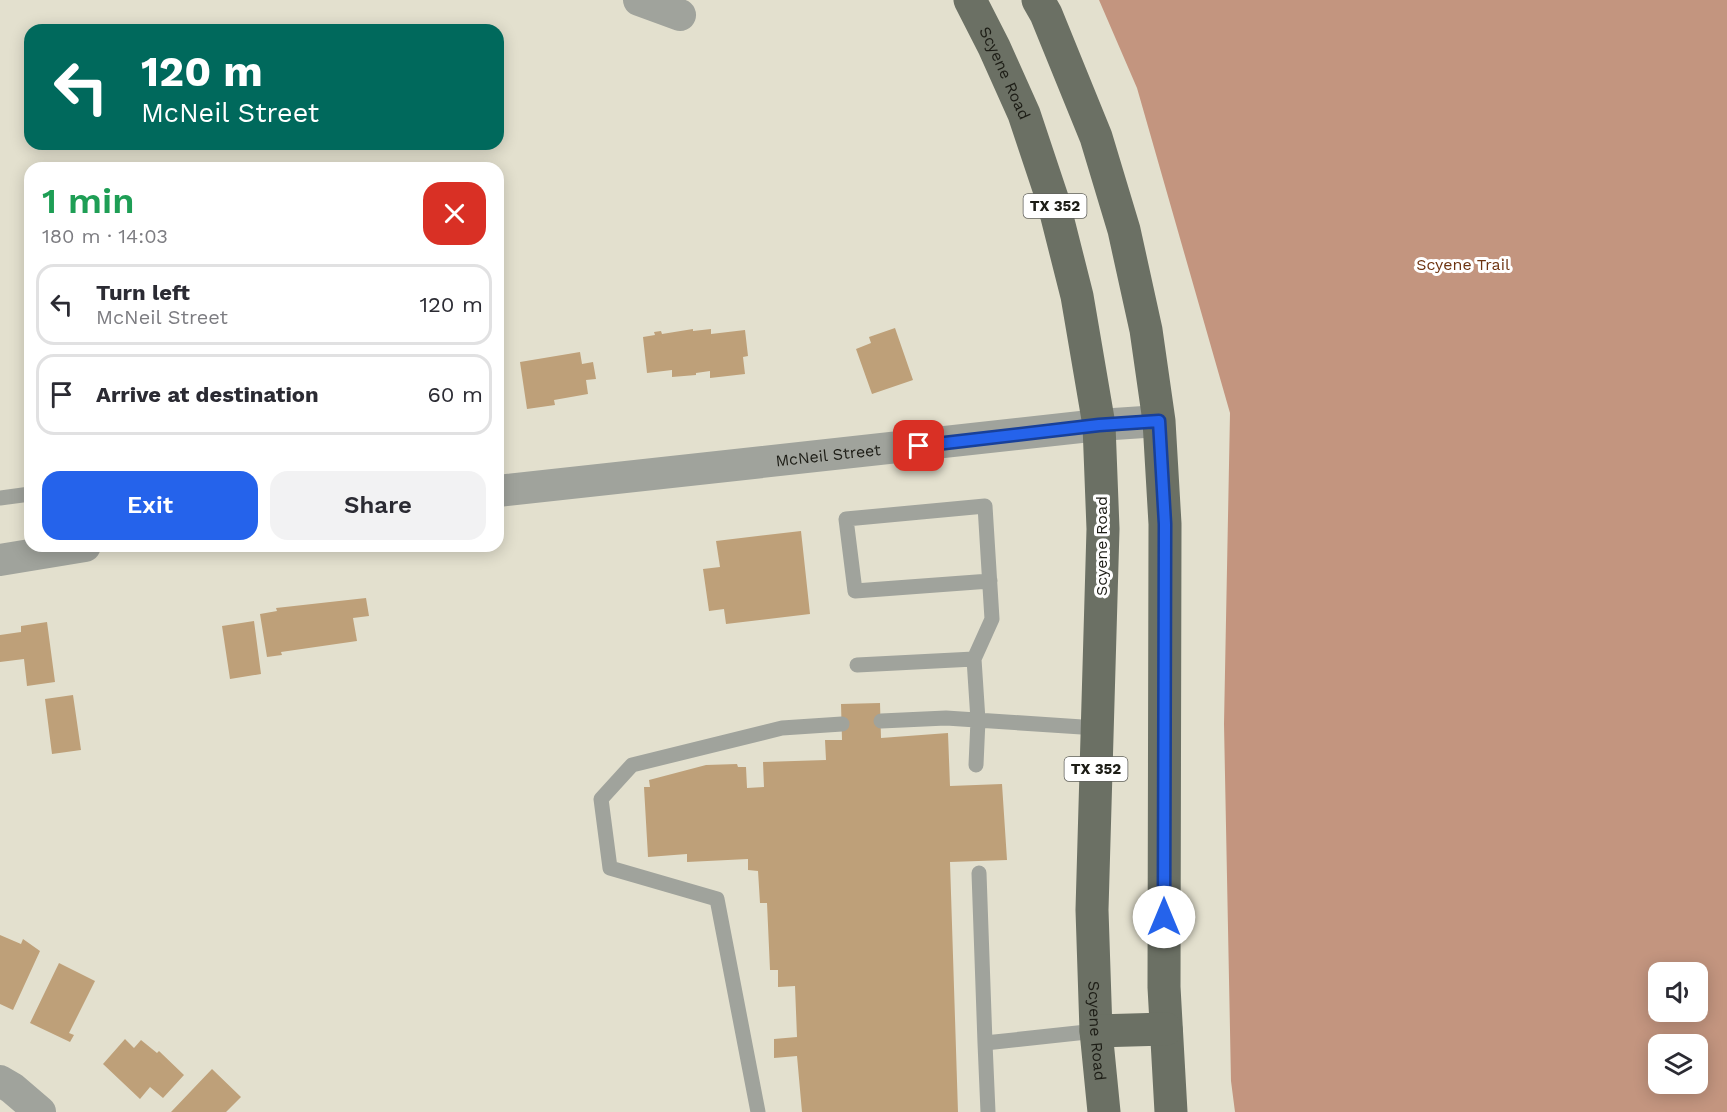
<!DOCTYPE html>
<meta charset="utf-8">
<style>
body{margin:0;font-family:"Work Sans",sans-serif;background:#f2f2f3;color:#2b2b33;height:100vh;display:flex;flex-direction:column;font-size:22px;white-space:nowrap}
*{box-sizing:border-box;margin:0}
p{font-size:20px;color:#7c7c81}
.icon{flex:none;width:33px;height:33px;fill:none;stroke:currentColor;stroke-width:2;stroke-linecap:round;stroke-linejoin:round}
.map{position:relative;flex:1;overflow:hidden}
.details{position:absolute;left:24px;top:162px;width:480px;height:390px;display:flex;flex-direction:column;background:#fff;border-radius:18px;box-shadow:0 3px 15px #0003}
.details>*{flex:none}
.top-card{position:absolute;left:24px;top:24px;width:480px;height:126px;border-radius:18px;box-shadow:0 3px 15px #0003;background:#00695c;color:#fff;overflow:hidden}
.fabs{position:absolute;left:1648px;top:962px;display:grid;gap:12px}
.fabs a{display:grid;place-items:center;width:60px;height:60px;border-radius:12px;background:#fff;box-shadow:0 3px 15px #0003;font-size:30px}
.pin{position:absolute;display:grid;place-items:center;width:51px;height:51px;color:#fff;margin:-26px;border-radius:12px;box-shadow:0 3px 9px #0006}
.me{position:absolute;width:66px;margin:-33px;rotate:0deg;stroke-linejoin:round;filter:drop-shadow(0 0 4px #0008)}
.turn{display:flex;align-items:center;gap:21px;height:126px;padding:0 18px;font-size:27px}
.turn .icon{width:78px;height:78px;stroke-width:2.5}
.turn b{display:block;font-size:42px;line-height:51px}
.round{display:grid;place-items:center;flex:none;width:63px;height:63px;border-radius:18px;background:#f2f2f3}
.overview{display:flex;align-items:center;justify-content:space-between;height:102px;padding:0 18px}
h1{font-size:36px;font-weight:600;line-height:45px;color:#1e9e55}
.action{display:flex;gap:12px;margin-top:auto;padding:12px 18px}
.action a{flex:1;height:69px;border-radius:18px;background:#2563eb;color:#fff;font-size:24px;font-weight:600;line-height:69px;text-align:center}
.action a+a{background:#f2f2f3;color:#2b2b33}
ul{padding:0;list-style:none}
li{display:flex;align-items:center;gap:18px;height:81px;margin:0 12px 9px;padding:0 6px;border:3px solid #e1e1e2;border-radius:18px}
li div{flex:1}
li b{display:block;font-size:22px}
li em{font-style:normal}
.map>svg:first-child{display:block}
.forest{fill:#c3957f;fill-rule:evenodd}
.building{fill:#bea079}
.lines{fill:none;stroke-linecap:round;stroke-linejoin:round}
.service{stroke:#a0a39c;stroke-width:15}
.minor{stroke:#a0a39c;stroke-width:32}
.primary{stroke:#6b7064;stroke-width:33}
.route-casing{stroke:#184099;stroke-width:15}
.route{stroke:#2563eb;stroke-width:10}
.labels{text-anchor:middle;stroke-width:6;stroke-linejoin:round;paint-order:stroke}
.shield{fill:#fff;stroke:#61615c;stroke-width:1.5}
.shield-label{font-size:15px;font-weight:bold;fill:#1d1d16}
.street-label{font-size:16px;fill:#1d1d16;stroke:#fff}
.park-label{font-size:16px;fill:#6d3310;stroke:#fff}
</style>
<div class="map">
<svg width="1727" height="1112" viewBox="0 0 1727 1112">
<rect width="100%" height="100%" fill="#e3e0ce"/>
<path class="forest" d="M1099,0H1727V1112H1235L1231,1081L1224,724L1230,413L1137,88ZM1659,972H1698V1011H1659ZM1659,1044H1698V1083H1659Z"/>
<path class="building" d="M895,328L913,380L872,394L856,349L871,343L869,337Z
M693,329V331L711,329V334L745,330L748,356L743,357L745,374L710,378V371L696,373V375L672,377V370L647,373L643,337L655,335L654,332L661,331L662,334Z
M580,352L582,364L593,362L596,379L586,380L588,394L554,400L555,405L527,409L520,362Z
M801,531L810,614L726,624L724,609L709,611L703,569L720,567L716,541Z
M366,598L369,616L353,618L357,641L281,652L282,655L267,657L260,614L277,611L276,608Z
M254,621L261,674L230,679L222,626Z
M47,622L55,682L27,686L24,659L0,662V635L21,632V626Z
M73,695L81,750L52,754L45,699Z
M880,703L881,738L948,733L950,786L1002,784L1007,860L950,862L958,1112H802L797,1056L774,1058V1039L797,1037L795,986L778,987V970H770L767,903H760L758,871L748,870V859L687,862V854L648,857L644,787H650L649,780L706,765L737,764L738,767H746L747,788L764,787L763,762L826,760L825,740H842L841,704Z
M0,935L21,944L23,939L40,951L13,1010L0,1004Z
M59,963L95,981L69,1033L74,1035L70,1042L30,1023Z
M125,1039L134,1048L141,1040L157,1053L159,1051L184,1075L163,1098L150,1087L140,1099L103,1064Z
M212,1069L241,1097L226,1112H171Z"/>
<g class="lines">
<path class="service" d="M0,498L30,494
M974,659L992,619L985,506L846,519L855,591L990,581
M857,665L974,659L978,720L976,765
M881,721L946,718L1097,728
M979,873L985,1043
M758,1112L717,899L610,868L601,799L632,765L782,728L842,724
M988,1112L985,1043L1096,1031"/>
<g class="minor">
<path d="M639,0L680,15"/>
<path id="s1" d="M498,491L1099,425L1159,421"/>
<path d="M0,560L85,546"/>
<path d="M0,1081L12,1088L40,1112"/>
</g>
<g class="primary">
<path id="s2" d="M970,0L994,47L1024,114L1053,201L1077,296L1099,425L1103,529L1092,910L1096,1031L1104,1112"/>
<path d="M1038,0L1046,14L1096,137L1124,230L1146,330L1159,421L1165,524L1164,987L1171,1112"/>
<path d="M1096,1031L1166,1029"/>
</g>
</g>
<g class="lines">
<g class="route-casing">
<path id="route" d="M919,446L1099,425L1159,421L1165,524L1164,917"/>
</g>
<use href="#route" class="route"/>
</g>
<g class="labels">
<g class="shield">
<rect x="1023.5" y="194" width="63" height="24" rx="4.5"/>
<rect x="1064.5" y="757" width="63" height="24" rx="4.5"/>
</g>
<g class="shield-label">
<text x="1055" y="211">TX 352</text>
<text x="1096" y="774">TX 352</text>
</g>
<g class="street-label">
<text dy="6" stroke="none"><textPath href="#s2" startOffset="81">Scyene Road</textPath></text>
<text dy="6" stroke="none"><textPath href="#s1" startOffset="332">McNeil Street</textPath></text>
<text transform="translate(1101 546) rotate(-90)" y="6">Scyene Road</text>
<text dy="6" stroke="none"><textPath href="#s2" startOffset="1053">Scyene Road</textPath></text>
</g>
<g class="park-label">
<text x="1463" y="270">Scyene Trail</text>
</g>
</g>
</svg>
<div class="fabs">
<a><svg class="icon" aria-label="sound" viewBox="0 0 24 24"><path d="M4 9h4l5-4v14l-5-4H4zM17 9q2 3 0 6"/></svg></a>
<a><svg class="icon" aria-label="layers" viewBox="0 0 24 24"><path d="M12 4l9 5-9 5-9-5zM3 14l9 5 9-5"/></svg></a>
</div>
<div class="pin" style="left:919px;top:446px;background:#d93025"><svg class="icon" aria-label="arrive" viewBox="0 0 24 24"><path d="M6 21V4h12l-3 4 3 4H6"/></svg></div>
<svg class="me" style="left:1164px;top:917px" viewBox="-20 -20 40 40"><circle r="19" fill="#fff"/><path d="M0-13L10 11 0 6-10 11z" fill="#2563eb"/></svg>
<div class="top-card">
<div class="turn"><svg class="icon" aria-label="left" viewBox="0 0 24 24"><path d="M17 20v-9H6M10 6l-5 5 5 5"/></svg><div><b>120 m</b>McNeil Street</div></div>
</div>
<section class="details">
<div class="overview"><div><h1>1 min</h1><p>180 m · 14:03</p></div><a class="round" style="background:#d93025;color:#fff"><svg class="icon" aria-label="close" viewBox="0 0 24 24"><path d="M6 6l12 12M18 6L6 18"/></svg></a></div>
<ul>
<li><svg class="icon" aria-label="left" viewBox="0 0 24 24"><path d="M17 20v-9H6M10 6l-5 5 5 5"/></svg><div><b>Turn left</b><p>McNeil Street</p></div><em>120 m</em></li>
<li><svg class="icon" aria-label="arrive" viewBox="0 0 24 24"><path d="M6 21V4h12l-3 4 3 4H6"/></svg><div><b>Arrive at destination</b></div><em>60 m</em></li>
</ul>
<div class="action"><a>Exit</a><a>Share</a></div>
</section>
</div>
